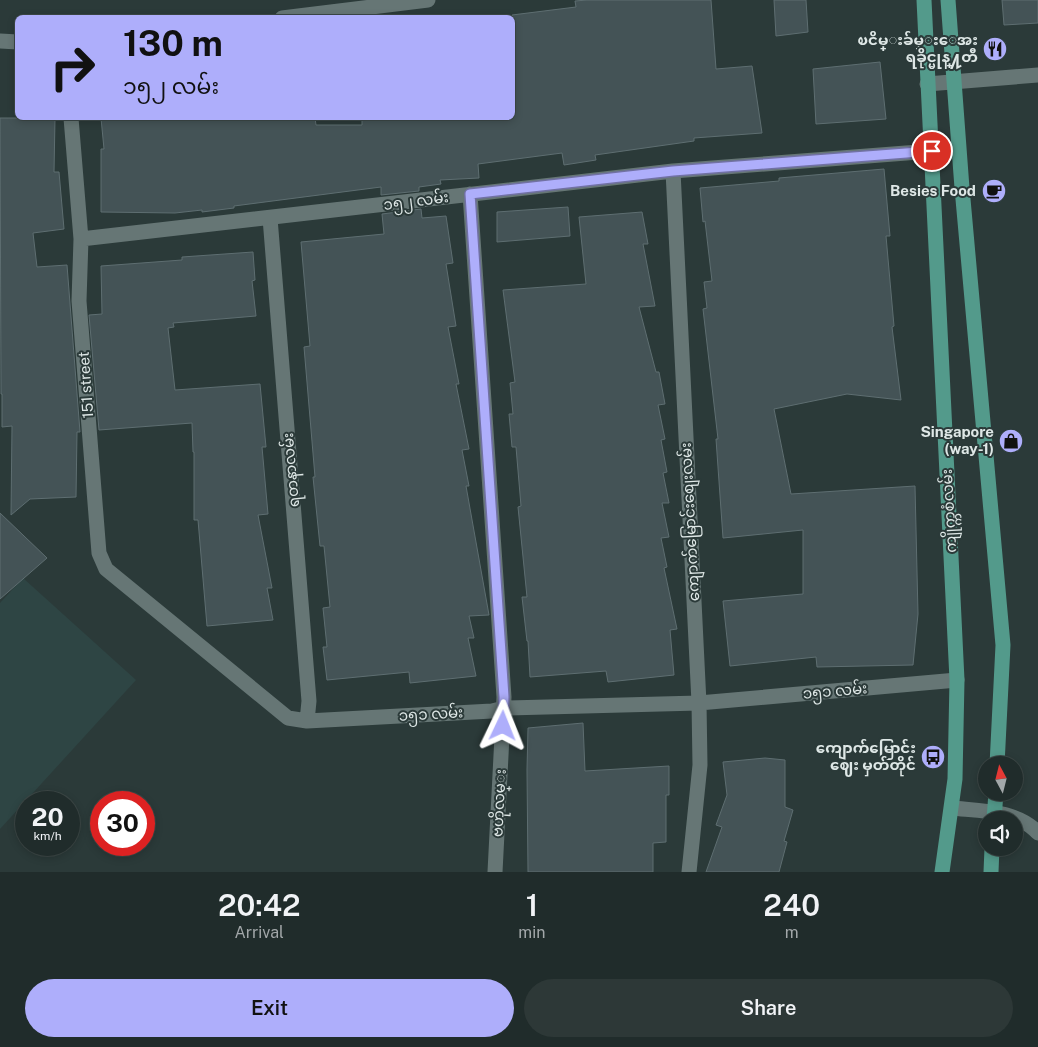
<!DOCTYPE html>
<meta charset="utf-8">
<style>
body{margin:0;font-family:"Public Sans","Noto Sans Myanmar",sans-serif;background:#2d3837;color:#f1f3f6;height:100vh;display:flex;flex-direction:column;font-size:19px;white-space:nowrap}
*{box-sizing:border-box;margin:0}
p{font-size:16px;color:#a2a7a9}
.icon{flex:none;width:28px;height:28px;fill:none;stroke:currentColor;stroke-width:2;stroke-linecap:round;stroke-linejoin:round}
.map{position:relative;height:872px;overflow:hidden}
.details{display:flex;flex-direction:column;background:#202c2b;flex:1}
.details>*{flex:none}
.top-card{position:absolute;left:15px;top:15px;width:500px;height:105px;border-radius:8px;box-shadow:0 2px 8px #0003,0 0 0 1px #3d4847;background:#aeaefb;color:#111;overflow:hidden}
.needle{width:32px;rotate:353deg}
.controls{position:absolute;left:978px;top:756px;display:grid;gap:10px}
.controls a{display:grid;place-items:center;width:45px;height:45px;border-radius:50%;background:#202c2b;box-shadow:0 2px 8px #0003,0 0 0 1px #3d4847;font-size:25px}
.speed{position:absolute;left:15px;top:791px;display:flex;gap:10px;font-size:25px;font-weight:700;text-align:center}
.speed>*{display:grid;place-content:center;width:65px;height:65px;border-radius:50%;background:#202c2b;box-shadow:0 2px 8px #0003,0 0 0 1px #3d4847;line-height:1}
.speed small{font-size:12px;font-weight:400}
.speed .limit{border:8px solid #d22;background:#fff;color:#111}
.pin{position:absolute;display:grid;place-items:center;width:42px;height:42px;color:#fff;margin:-21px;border:2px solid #fff;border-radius:50%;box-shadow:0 1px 5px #0007}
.me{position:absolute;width:55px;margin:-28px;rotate:2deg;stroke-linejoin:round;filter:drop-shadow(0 0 4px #0008)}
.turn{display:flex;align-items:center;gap:18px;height:105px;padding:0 25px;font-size:22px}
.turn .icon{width:65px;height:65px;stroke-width:2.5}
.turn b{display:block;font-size:35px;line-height:42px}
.eta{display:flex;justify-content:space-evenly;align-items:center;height:85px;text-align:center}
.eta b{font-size:30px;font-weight:600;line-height:35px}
.action{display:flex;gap:10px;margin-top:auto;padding:10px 25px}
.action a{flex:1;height:58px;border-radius:30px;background:#aeaefb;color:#111;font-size:20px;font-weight:600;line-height:58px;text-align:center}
.action a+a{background:#2d3837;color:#f1f3f6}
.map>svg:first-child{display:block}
.built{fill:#2e4544}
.building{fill:#445356;stroke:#5e6e71}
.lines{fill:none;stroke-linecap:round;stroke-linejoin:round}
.minor{stroke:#667675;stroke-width:15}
.major{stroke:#539a8b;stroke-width:15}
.route-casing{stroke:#7171a3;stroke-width:12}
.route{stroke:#aeaefb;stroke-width:9}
.labels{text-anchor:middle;stroke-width:4;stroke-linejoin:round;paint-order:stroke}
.poi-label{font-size:15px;font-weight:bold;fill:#dee7e6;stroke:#2b3a39;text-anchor:end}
.street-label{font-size:15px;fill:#dee7e6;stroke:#2b3a39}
</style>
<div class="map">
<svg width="1038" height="872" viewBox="0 0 1038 872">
<rect width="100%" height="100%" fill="#2b3a39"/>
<path class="built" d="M23,578L136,680L0,829V603Z"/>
<path class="building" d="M587,0H711L716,69L752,66L762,133L694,138V141L595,155L596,160L564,165L562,153L478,164L479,178L440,180L441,184L419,187V191L381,195V187L234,206V208L202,212V210L175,213L101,212V149H104L101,118H315L316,125H362V118H512V15L576,7L575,1Z
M774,0H806L808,32L776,36Z
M1002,0H1038V23L1004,25Z
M880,62L886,119L816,124L813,69Z
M0,118H55L54,172H59L64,229L33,233L37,267L67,265L80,432H77L76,497L30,499L11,515L12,426L2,427V394H1Z
M884,169L890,236H886L894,326L892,327L901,400L847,394L774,409L791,494L915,486L918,614L913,665L817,667L816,657L730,666L723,601L803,594V530L723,538L716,439H718L703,309L707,308L704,282L712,281L705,221L703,222L700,188L779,181V178Z
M568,207L570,236L497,242V212Z
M421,209L422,218L446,216L453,263L446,264L456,326L448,327L459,384H456L469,449L462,450L469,486H466L489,615L469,616L474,638H468L476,676L410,683L409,672L327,680L323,647H327L323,608L330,607L324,546H320L313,477H315L304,347L310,346L301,242L384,234L382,214Z
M642,212L648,244H643L655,306L639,307L656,372H659L665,404L658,405L665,439L661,440L667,472L663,473L669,503H662L669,537L661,538L667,567L664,568L677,629L670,630L674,675L608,682L606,671L530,677L528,641H527L522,597H527L518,507L521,506L516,447H512L509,414H513L510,383L515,382L503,290L586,284L579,217Z
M253,252L255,280L252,281L256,316L173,323L174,327L168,328L175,390L260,384L266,447H262L268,514L258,515L272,588H267L273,620L207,626L198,520H194V452H193L192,423L99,430L89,315L102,314L101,266L182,260V257Z
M0,513L47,558L0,599Z
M583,723L585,771L669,766V795H666V842L653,843V872H528L527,770L528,728Z
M765,758L785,760V807L793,810L784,841L787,842L779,872H706L722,827L716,825L727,795L723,762Z"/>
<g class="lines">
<path class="minor" d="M282,18L428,0
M0,41L18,42
M927,84L1038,75
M71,118L81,239L79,301L99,553L106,569L288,718L307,721L492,711L504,708L699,703L957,680
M673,171L699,703L700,765L689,872
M470,194L504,697L495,872
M270,218L309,701L307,721
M81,239L673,171L932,151
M952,808C980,811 1017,810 1038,833"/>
<path class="major" d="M924,0L957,680L955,779L942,872
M948,0L962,188L1003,645L997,765
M994,820L996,792
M991,872L992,848"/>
</g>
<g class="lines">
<g class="route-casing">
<path id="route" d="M503,726L504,697L470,194L673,171L932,151"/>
</g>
<use href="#route" class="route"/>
</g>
<defs>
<g id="restaurant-disc" transform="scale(1.25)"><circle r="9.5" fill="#aeaefb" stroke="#2b3a39"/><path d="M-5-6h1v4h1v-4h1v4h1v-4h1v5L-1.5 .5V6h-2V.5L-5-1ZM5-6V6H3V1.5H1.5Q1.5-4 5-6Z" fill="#111"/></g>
<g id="cafe-disc" transform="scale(1.25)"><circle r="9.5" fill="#aeaefb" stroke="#2b3a39"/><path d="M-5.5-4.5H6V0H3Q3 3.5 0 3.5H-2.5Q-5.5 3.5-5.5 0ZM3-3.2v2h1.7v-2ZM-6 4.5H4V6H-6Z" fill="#111"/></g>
<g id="shop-disc" transform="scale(1.25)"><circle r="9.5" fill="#aeaefb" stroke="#2b3a39"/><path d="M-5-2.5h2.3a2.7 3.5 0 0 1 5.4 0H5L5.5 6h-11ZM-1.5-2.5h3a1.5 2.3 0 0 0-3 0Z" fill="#111"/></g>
<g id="bus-disc" transform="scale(1.25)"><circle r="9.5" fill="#aeaefb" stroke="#2b3a39"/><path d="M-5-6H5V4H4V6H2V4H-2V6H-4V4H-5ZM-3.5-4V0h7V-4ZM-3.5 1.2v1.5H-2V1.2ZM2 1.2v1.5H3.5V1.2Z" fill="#111"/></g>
</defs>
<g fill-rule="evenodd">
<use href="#restaurant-disc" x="995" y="49"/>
<use href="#cafe-disc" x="994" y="191"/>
<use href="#shop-disc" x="1011" y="441"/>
<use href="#bus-disc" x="933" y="757"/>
</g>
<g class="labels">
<g class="poi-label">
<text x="978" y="45">ၿငိမ္းခ်မ္းေအး<tspan x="978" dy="17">ရခိုင္မုန္႔တီ</tspan></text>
<text x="976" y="196">Besies Food</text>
<text x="994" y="437">Singapore<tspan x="994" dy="17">(way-1)</tspan></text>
<text x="916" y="753">ကျောက်မြောင်း<tspan x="916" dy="17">ဈေး မှတ်တိုင်</tspan></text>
</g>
<g class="street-label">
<text transform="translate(416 201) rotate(-7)" y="5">၁၅၂ လမ်း</text>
<text transform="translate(86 385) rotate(-94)" y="5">151 street</text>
<text transform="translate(291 470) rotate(-95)" y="5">ရတနာလမ်း</text>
<text transform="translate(949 511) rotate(-93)" y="5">ကျိုက္ကစံလမ်း</text>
<text transform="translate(690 522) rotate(-93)" y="5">ကျောက်မြောင်းစျေးလမ်း</text>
<text transform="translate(835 691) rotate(-5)" y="5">၁၅၁ လမ်း</text>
<text transform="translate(431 714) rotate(-3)" y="5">၁၅၁ လမ်း</text>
<text transform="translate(499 803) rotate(-87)" y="5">ဗဟိုလမ္း</text>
</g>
</g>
</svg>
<div class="controls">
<a><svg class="needle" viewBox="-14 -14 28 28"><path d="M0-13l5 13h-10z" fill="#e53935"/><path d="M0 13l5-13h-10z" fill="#a2a7a9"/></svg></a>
<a><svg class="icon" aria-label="sound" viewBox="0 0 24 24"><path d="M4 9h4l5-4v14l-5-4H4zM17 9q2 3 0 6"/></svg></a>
</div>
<div class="speed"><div>20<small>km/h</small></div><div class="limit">30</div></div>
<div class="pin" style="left:932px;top:151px;background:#d93025"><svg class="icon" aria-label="arrive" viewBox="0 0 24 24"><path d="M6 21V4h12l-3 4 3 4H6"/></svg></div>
<svg class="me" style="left:503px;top:726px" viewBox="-20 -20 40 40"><path d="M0-17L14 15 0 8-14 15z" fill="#aeaefb" stroke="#fff" stroke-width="4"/></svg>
<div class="top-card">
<div class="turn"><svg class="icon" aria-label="right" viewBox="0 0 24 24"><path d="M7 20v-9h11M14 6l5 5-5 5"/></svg><div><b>130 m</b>၁၅၂ လမ်း</div></div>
</div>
</div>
<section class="details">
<div class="eta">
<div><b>20:42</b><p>Arrival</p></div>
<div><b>1</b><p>min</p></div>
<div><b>240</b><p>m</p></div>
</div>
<div class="action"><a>Exit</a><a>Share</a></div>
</section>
